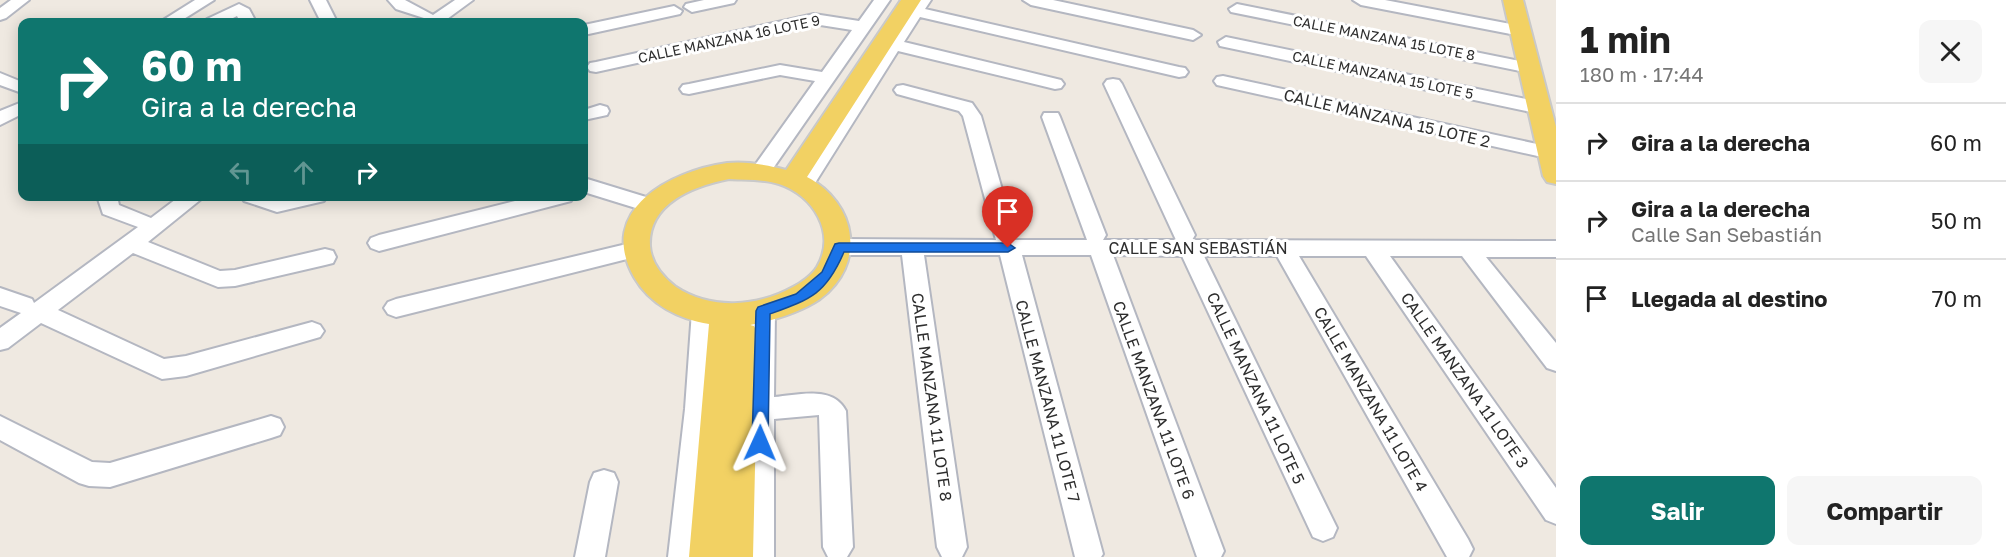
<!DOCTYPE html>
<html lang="es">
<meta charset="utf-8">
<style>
body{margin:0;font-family:"Golos Text",sans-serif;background:#f6f6f6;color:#222;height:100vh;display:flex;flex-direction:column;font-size:22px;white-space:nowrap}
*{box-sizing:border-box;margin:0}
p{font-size:20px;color:#767676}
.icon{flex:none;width:33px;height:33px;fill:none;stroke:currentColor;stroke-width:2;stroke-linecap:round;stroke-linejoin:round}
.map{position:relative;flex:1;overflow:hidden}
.details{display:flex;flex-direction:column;background:#fff;width:450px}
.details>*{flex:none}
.banner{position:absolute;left:18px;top:18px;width:570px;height:183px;border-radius:12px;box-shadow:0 3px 15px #0003;background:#0f766e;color:#fff;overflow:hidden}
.pin{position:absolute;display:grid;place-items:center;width:51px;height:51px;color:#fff;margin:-62px -26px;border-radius:50% 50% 50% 0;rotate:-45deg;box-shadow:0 0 6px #0007}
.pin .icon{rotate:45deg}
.me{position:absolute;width:66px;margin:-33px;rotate:1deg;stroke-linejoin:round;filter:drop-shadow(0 0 4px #0008)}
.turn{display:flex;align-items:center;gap:21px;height:126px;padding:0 24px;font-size:27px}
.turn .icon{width:78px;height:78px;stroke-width:2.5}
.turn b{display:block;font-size:42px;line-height:51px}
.lanes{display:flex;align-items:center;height:57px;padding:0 24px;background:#0003;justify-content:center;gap:30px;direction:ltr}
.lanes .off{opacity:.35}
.round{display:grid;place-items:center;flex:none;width:63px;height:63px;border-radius:12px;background:#f6f6f6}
.headline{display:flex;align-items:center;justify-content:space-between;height:102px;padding:0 24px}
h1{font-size:36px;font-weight:700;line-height:45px}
.primary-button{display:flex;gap:12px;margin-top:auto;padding:12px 24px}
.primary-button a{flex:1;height:69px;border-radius:12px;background:#0f766e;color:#fff;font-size:24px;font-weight:700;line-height:69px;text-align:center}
.primary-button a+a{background:#f6f6f6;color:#222}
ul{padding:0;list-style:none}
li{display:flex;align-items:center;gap:18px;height:78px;padding:0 24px;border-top:2px solid #e0e0e0}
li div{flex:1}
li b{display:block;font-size:22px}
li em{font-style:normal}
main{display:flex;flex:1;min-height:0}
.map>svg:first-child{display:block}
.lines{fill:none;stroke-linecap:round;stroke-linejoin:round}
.minor-casing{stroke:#b4b7c1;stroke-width:4}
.major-casing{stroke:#c9c9c9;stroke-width:4}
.minor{fill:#fff;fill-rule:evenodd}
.major{fill:#f2d163;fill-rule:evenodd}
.route{fill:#1a73e8;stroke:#114b97;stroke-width:1.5}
.labels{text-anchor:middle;stroke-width:6;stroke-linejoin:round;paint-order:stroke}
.far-street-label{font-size:14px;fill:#2e2e2e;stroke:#fff}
.street-label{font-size:16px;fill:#2e2e2e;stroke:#fff}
</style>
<main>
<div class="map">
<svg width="1556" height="557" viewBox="0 0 1556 557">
<rect width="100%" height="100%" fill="#efe9e1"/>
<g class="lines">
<g class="minor-casing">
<path id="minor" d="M11,0H29L6,18L0,20V8Z
M195,0H214L179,22H160Z
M310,0H326L337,22H321Z
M388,0H405L433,15L455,0H473L443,22H425L427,19L396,9Z
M704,0H736L734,3L692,12L684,7L686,4Z
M874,0H890L767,177L760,178L753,177L750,172L815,81L780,75L689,94L683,93L680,89L683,85L689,84L780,65L822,72L852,30L814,24L596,72L590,71L587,67L590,63L596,62L814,14L859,21Z
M915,0H931L925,9L1179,67L1185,68L1188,72L1185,76L1179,77L920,17L904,42L1061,80L1064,84L1061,88L1055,89L898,51L810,191L803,193L796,191L793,186Z
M1023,0H1053L1193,30L1201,35L1193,40L1031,5Z
M1353,0H1385L1521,26L1529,31L1521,36L1361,5Z
M239,4L249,9L256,22H240L237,16L225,22H205L207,19Z
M1237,4L1530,63L1536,64L1539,68L1536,72L1530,73L1231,12L1229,9Z
M674,6L682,11L680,14L584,35V25Z
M1226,37L1540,102L1546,104L1549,108L1546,112L1540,114L1220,46L1218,42Z
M0,73L22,82V93L0,85Z
M1223,76L1551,147L1556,148V158L1551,159L1217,85L1214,81L1217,77Z
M1113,79L1119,80L1122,84L1195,235L1192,240L1556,241V257H1486L1556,343V371L1547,368L1462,256H1390L1556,488V524L1546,520L1366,256H1299L1468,539L1473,549L1469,557H1447L1277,256H1204L1337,528L1333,537L1323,541L1313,537L1182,256L1113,255L1224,551L1221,557H1197L1091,255H1022L1103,554L1101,557H1075L1000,255H924L967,547L962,557H942L937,547L902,255H839L831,252L828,247L831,242L839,239L996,240L963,116L959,111L897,94L894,90L897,86L903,85L972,103L981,116L1015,235L1012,240H1087L1042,117L1044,113H1058L1060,117L1106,235L1103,240H1176L1104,84L1107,80Z
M22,102V114L0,125V111Z
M600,105L607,107L609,111L607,115L584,120V110Z
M584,178L659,201L662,206L659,211L652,213L584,192Z
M97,196H117L119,205L151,218L180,196H205L148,242L220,271L235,270L325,249L333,251L336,257L333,263L325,265L235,286L218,287L133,253L58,310L164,359L186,356L312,322L320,325L324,331L320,337L186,376L162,379L41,323L8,348L0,350V328L21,313L0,306V288L32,299L34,303L138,227L103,214Z
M241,196H327L324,201L277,212L244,201Z
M535,196H574L571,201L379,251L371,248L368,243L371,238L379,235Z
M635,242L643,245L646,250L643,255L396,317L388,314L384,308L388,302L396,299Z
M704,302L712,305L716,311L711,409L698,557H668L685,409L692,311L696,305Z
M763,302L771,305L775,311L774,397C798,395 833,385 846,411L853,547L847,557H828L823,547L819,415L774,419V557H744L751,311L755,305Z
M0,416L92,462L110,463L271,416L280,419L284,427L280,435L271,438L110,487L89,486L79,483L0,440Z
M604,470L614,473L618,482L605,557H575L590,482L594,473Z"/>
</g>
<g class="major-casing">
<path id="major" d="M901,0H921L807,177C857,203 867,264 820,299C799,313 774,320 750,325L754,326L758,334L753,557H689L709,324C679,319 650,305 634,277C596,210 670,171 727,163C746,161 768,165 786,170ZM729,179C745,180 763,179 779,184C813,195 837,233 817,267C812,275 801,283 793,287C757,307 711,310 676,287C663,277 651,263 650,246C648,203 694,186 729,179Z
M1503,0H1523L1556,127V184L1547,182L1543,176Z"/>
</g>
<use href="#minor" class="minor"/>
<use href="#major" class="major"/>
</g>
<path class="route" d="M839,243H1008L1015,248L1008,252H844C826,294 811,299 770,314L768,443L765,448L760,450L754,448L752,443L756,311L758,307L796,294L822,272L835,244Z"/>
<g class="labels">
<g class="far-street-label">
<text transform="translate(1384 38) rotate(11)" y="5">CALLE MANZANA 15 LOTE 8</text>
<text transform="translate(729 39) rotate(-12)" y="5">CALLE MANZANA 16 LOTE 9</text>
<text transform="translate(1383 75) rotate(12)" y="5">CALLE MANZANA 15 LOTE 5</text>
</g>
<g class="street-label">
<text transform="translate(1387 118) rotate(13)" y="6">CALLE MANZANA 15 LOTE 2</text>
<text x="1198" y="254">CALLE SAN SEBASTIÁN</text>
<text transform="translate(1465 380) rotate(55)" y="6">CALLE MANZANA 11 LOTE 3</text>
<text transform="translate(1256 388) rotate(65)" y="6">CALLE MANZANA 11 LOTE 5</text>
<text transform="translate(932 397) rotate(82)" y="6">CALLE MANZANA 11 LOTE 8</text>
<text transform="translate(1371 399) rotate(60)" y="6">CALLE MANZANA 11 LOTE 4</text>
<text transform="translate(1154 400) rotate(70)" y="6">CALLE MANZANA 11 LOTE 6</text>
<text transform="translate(1048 401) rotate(75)" y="6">CALLE MANZANA 11 LOTE 7</text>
</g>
</g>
</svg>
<div class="pin" style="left:1008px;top:248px;background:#d93025"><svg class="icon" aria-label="arrive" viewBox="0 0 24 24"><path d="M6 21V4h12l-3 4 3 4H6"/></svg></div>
<svg class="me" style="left:760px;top:443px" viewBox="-20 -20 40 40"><path d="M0-17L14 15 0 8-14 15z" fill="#1a73e8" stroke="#fff" stroke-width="4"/></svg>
<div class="banner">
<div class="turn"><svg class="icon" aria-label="right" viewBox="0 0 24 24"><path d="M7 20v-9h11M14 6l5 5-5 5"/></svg><div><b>60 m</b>Gira a la derecha</div></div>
<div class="lanes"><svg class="icon off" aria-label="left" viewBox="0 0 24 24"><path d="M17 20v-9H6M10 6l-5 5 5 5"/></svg><svg class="icon off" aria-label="ahead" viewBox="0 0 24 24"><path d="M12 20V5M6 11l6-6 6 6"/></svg><svg class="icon" aria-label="right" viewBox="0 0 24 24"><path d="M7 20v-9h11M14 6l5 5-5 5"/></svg></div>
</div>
</div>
<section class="details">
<div class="headline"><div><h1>1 min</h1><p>180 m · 17:44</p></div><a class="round"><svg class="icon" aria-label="close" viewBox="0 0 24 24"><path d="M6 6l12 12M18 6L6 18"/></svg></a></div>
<ul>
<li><svg class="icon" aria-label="right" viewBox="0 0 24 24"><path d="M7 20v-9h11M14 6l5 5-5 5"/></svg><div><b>Gira a la derecha</b></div><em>60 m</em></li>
<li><svg class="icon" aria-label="right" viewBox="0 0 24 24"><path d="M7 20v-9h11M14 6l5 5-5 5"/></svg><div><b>Gira a la derecha</b><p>Calle San Sebastián</p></div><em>50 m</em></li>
<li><svg class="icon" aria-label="arrive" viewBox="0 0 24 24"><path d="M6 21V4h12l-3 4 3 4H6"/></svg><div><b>Llegada al destino</b></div><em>70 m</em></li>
</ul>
<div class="primary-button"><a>Salir</a><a>Compartir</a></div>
</section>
</main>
